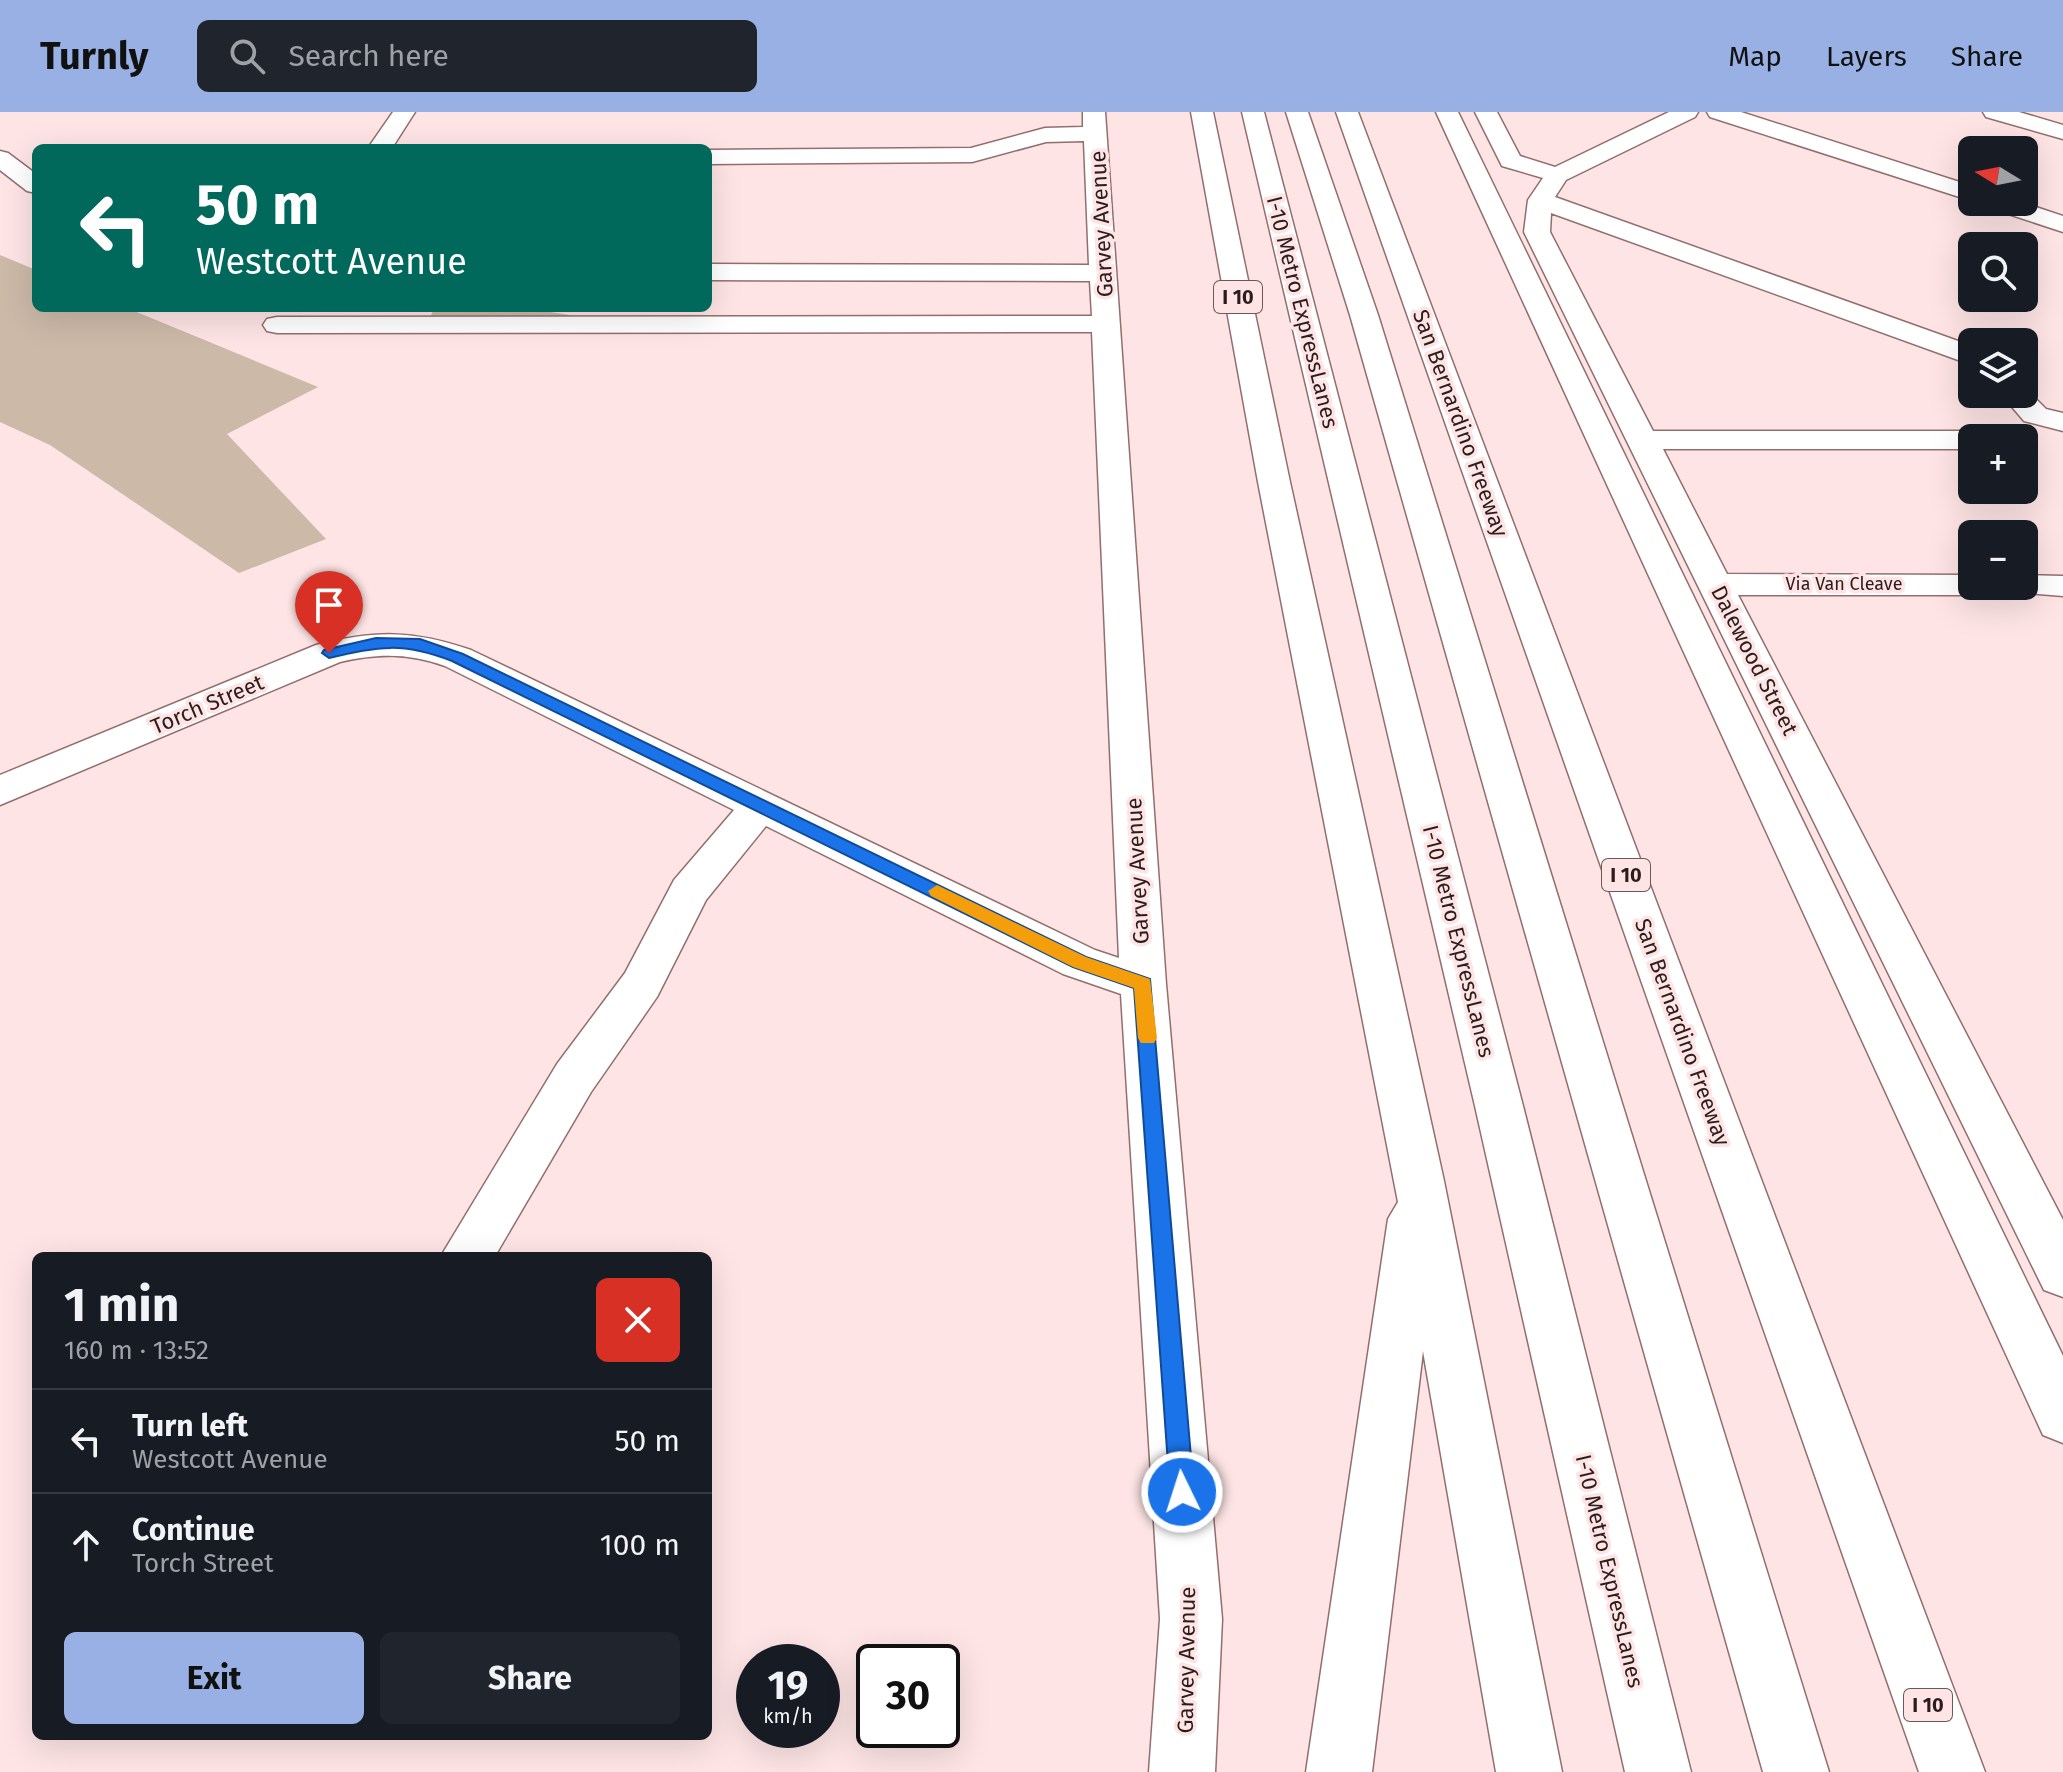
<!DOCTYPE html>
<meta charset="utf-8">
<style>
body{margin:0;font-family:"Fira Sans",sans-serif;background:#20242c;color:#f1f3f6;height:100vh;display:flex;flex-direction:column;font-size:30px;white-space:nowrap}
*{box-sizing:border-box;margin:0}
p{font-size:26px;color:#9ea1a6}
.icon{flex:none;width:44px;height:44px;fill:none;stroke:currentColor;stroke-width:2;stroke-linecap:round;stroke-linejoin:round}
.map{position:relative;flex:1;overflow:hidden}
.sheet{position:absolute;left:32px;top:1140px;width:680px;height:488px;display:flex;flex-direction:column;background:#171b24;border-radius:12px;box-shadow:0 8px 32px #0002}
.sheet>*{flex:none}
.banner{position:absolute;left:32px;top:32px;width:680px;height:168px;border-radius:12px;box-shadow:0 8px 32px #0002;background:#00695c;color:#fff;overflow:hidden}
.needle{width:52px;rotate:280deg}
.buttons{position:absolute;left:1958px;top:24px;display:grid;gap:16px}
.buttons a{display:grid;place-items:center;width:80px;height:80px;border-radius:12px;background:#171b24;box-shadow:0 8px 32px #0002;font-size:40px}
.speed{position:absolute;left:736px;top:1532px;display:flex;gap:16px;font-size:40px;font-weight:700;text-align:center}
.speed>*{display:grid;place-content:center;width:104px;height:104px;border-radius:50%;background:#171b24;box-shadow:0 8px 32px #0002;line-height:1}
.speed small{font-size:20px;font-weight:400}
.speed .limit{border:4px solid #111;border-radius:12px;background:#fff;color:#111}
.pin{position:absolute;display:grid;place-items:center;width:68px;height:68px;color:#fff;margin:-82px -34px;border-radius:50% 50% 50% 0;rotate:-45deg;box-shadow:0 0 8px #0007}
.pin .icon{rotate:45deg}
.me{position:absolute;width:88px;margin:-44px;rotate:356deg;stroke-linejoin:round;filter:drop-shadow(0 0 6px #0008)}
.turn{display:flex;align-items:center;gap:28px;height:168px;padding:0 32px;font-size:36px}
.turn .icon{width:104px;height:104px;stroke-width:2.5}
.turn b{display:block;font-size:56px;line-height:68px}
.round{display:grid;place-items:center;flex:none;width:84px;height:84px;border-radius:12px;background:#20242c}
.overview{display:flex;align-items:center;justify-content:space-between;height:136px;padding:0 32px}
h1{font-size:48px;font-weight:700;line-height:60px}
.button{display:flex;gap:16px;margin-top:auto;padding:16px 32px}
.button a{flex:1;height:92px;border-radius:12px;background:#98b0e3;color:#111;font-size:32px;font-weight:700;line-height:92px;text-align:center}
.button a+a{background:#20242c;color:#f1f3f6}
ul{padding:0;list-style:none}
li{display:flex;align-items:center;gap:24px;height:104px;padding:0 32px;border-top:2px solid #363941}
li div{flex:1}
li b{display:block;font-size:30px}
li em{font-style:normal}
header{display:flex;align-items:center;gap:48px;box-sizing:border-box;height:112px;padding:0 40px;background:#98b0e3;color:#111}
header strong{font-size:38px}
nav{display:flex;gap:44px;margin-inline-start:auto;font-size:28px}
.search{width:560px;height:72px;background:#20242c;display:flex;align-items:center;gap:20px;box-sizing:border-box;padding:0 28px;border-radius:12px;color:#9ea1a6;font-size:30px}
.map>svg:first-child{display:block}
.green{fill:#ccb9a8}
.lines{fill:none;stroke-linecap:round;stroke-linejoin:round}
.minor-casing{stroke:#936e6e;stroke-width:3}
.highway-casing{stroke:#936e6e;stroke-width:3}
.minor{fill:#fff;fill-rule:evenodd}
.highway{fill:#fff;fill-rule:evenodd}
.route{fill:#1a73e8;stroke:#114b97;stroke-width:2}
.slow{fill:#f59e0b}
.labels{text-anchor:middle;stroke-width:7;stroke-linejoin:round;paint-order:stroke}
.far-street-label{font-size:18px;fill:#2c1d1d;stroke:#fee4e4}
.shield{fill:#fee4e4;stroke:#6b5959;stroke-width:2}
.shield-label{font-size:20px;font-weight:bold;fill:#2c1d1d}
.street-label{font-size:22px;fill:#2c1d1d;stroke:#fee4e4}
</style>
<header>
<strong>Turnly</strong>
<div class="search"><svg class="icon" aria-label="search" viewBox="0 0 24 24"><circle cx="10" cy="10" r="6"/><path d="M15 15l6 6"/></svg>Search here</div>
<nav><a>Map</a><a>Layers</a><a>Share</a></nav>
</header>
<div class="map">
<svg width="2063" height="1660" viewBox="0 0 2063 1660">
<rect width="100%" height="100%" fill="#fee4e4"/>
<path class="green" d="M0,143L36,158V196H127L318,275L227,322L326,427L239,461L50,333L0,310Z
M434,196L508,199L527,196L575,204L430,206Z"/>
<g class="lines">
<g class="minor-casing">
<path id="minor" d="M393,0H415L392,36H368Z
M1083,0H1105L1166,872L1222,1507L1215,1660H1149L1160,1507L1121,882L1063,862L766,714L706,788L657,885L591,980L495,1144H441L557,952L625,861L674,768L734,698L445,554C409,541 378,541 340,550L0,693V663L316,533C375,518 413,518 471,538L1095,838L1119,846L1092,220L277,221L267,219L263,213L267,207L277,205L1092,204L1090,169L708,168V152L1089,153L1084,29L1046,30L972,50L708,52V38L971,36L1045,16L1083,15Z
M1475,0H1497L1520,44L1555,55L1669,0H1698L1695,5L1566,68L1555,85L1972,234V253L1551,101L1550,120L1653,319H1972L1983,321L1986,326H1972V337H1663L1727,462L1972,463V474H1989L1984,480L1972,483H1738L2063,1108V1185L2044,1178L1524,120L1528,88L1543,66L1502,54Z
M1707,0H1741L1972,74V89L1710,5Z
M1983,0H2019L2063,13V27L1986,5Z
M0,39L8,41L36,62V81L27,79L0,58Z
M1984,90H2021L2063,104V120L1987,95Z
M2024,275L2046,297L2063,301V319L2024,309L2001,282H2024Z
M2024,463L2063,464V484L2012,480L2007,474H2024Z"/>
</g>
<g class="highway-casing">
<path id="highway" d="M1191,0H1213L1290,370L1444,1069L1562,1660H1496L1423,1239L1372,1660H1306L1388,1107L1398,1090L1258,370Z
M1242,0H1264L1523,994L1691,1660H1625L1475,994Z
M1286,0H1308L1378,203L1829,1660H1763L1350,203Z
M1336,0H1358L1985,1660H1919Z
M1436,0H1458L2063,1244V1331L2043,1323Z"/>
</g>
<use href="#minor" class="minor"/>
<use href="#highway" class="highway"/>
</g>
<path class="route" d="M376,526L420,527L463,542L1086,845L1150,867L1194,1380L1190,1389L1182,1392L1173,1389L1170,1380L1134,876L1073,855L452,549C402,530 380,534 329,546L322,541L324,538Z"/>
<path class="slow" d="M937,773L1086,845L1150,867L1157,926L1154,931H1141L1138,926L1134,876L1073,855L931,784L928,779Z"/>
<g class="labels">
<g class="far-street-label">
<text x="1844" y="478">Via Van Cleave</text>
</g>
<g class="shield">
<rect x="1214" y="169" width="48" height="32" rx="6"/>
<rect x="1602" y="747" width="48" height="32" rx="6"/>
<rect x="1904" y="1577" width="48" height="32" rx="6"/>
</g>
<g class="shield-label">
<text x="1238" y="192">I 10</text>
<text x="1626" y="770">I 10</text>
<text x="1928" y="1600">I 10</text>
</g>
<g class="street-label">
<text transform="translate(1101 112) rotate(-93)" y="8">Garvey Avenue</text>
<text transform="translate(1303 200) rotate(76)" y="8">I-10 Metro ExpressLanes</text>
<text transform="translate(1461 311) rotate(70)" y="8">San Bernardino Freeway</text>
<text transform="translate(1755 548) rotate(63)" y="8">Dalewood Street</text>
<text transform="translate(207 592) rotate(-23)" y="8">Torch Street</text>
<text transform="translate(1137 759) rotate(-93)" y="8">Garvey Avenue</text>
<text transform="translate(1459 829) rotate(76)" y="8">I-10 Metro ExpressLanes</text>
<text transform="translate(1683 920) rotate(70)" y="8">San Bernardino Freeway</text>
<text transform="translate(1610 1459) rotate(77)" y="8">I-10 Metro ExpressLanes</text>
<text transform="translate(1186 1548) rotate(-89)" y="8">Garvey Avenue</text>
</g>
</g>
</svg>
<div class="buttons">
<a><svg class="needle" viewBox="-14 -14 28 28"><path d="M0-13l5 13h-10z" fill="#e53935"/><path d="M0 13l5-13h-10z" fill="#9ea1a6"/></svg></a>
<a><svg class="icon" aria-label="search" viewBox="0 0 24 24"><circle cx="10" cy="10" r="6"/><path d="M15 15l6 6"/></svg></a>
<a><svg class="icon" aria-label="layers" viewBox="0 0 24 24"><path d="M12 4l9 5-9 5-9-5zM3 14l9 5 9-5"/></svg></a>
<a>+</a>
<a>−</a>
</div>
<div class="speed"><div>19<small>km/h</small></div><div class="limit">30</div></div>
<div class="pin" style="left:329px;top:541px;background:#d93025"><svg class="icon" aria-label="arrive" viewBox="0 0 24 24"><path d="M6 21V4h12l-3 4 3 4H6"/></svg></div>
<svg class="me" style="left:1182px;top:1380px" viewBox="-20 -20 40 40"><circle r="17" fill="#1a73e8" stroke="#fff" stroke-width="3"/><path d="M0-11L8 9 0 5-8 9z" fill="#fff"/></svg>
<div class="banner">
<div class="turn"><svg class="icon" aria-label="left" viewBox="0 0 24 24"><path d="M17 20v-9H6M10 6l-5 5 5 5"/></svg><div><b>50 m</b>Westcott Avenue</div></div>
</div>
<section class="sheet">
<div class="overview"><div><h1>1 min</h1><p>160 m · 13:52</p></div><a class="round" style="background:#d93025;color:#fff"><svg class="icon" aria-label="close" viewBox="0 0 24 24"><path d="M6 6l12 12M18 6L6 18"/></svg></a></div>
<ul>
<li><svg class="icon" aria-label="left" viewBox="0 0 24 24"><path d="M17 20v-9H6M10 6l-5 5 5 5"/></svg><div><b>Turn left</b><p>Westcott Avenue</p></div><em>50 m</em></li>
<li><svg class="icon" aria-label="ahead" viewBox="0 0 24 24"><path d="M12 20V5M6 11l6-6 6 6"/></svg><div><b>Continue</b><p>Torch Street</p></div><em>100 m</em></li>
</ul>
<div class="button"><a>Exit</a><a>Share</a></div>
</section>
</div>
